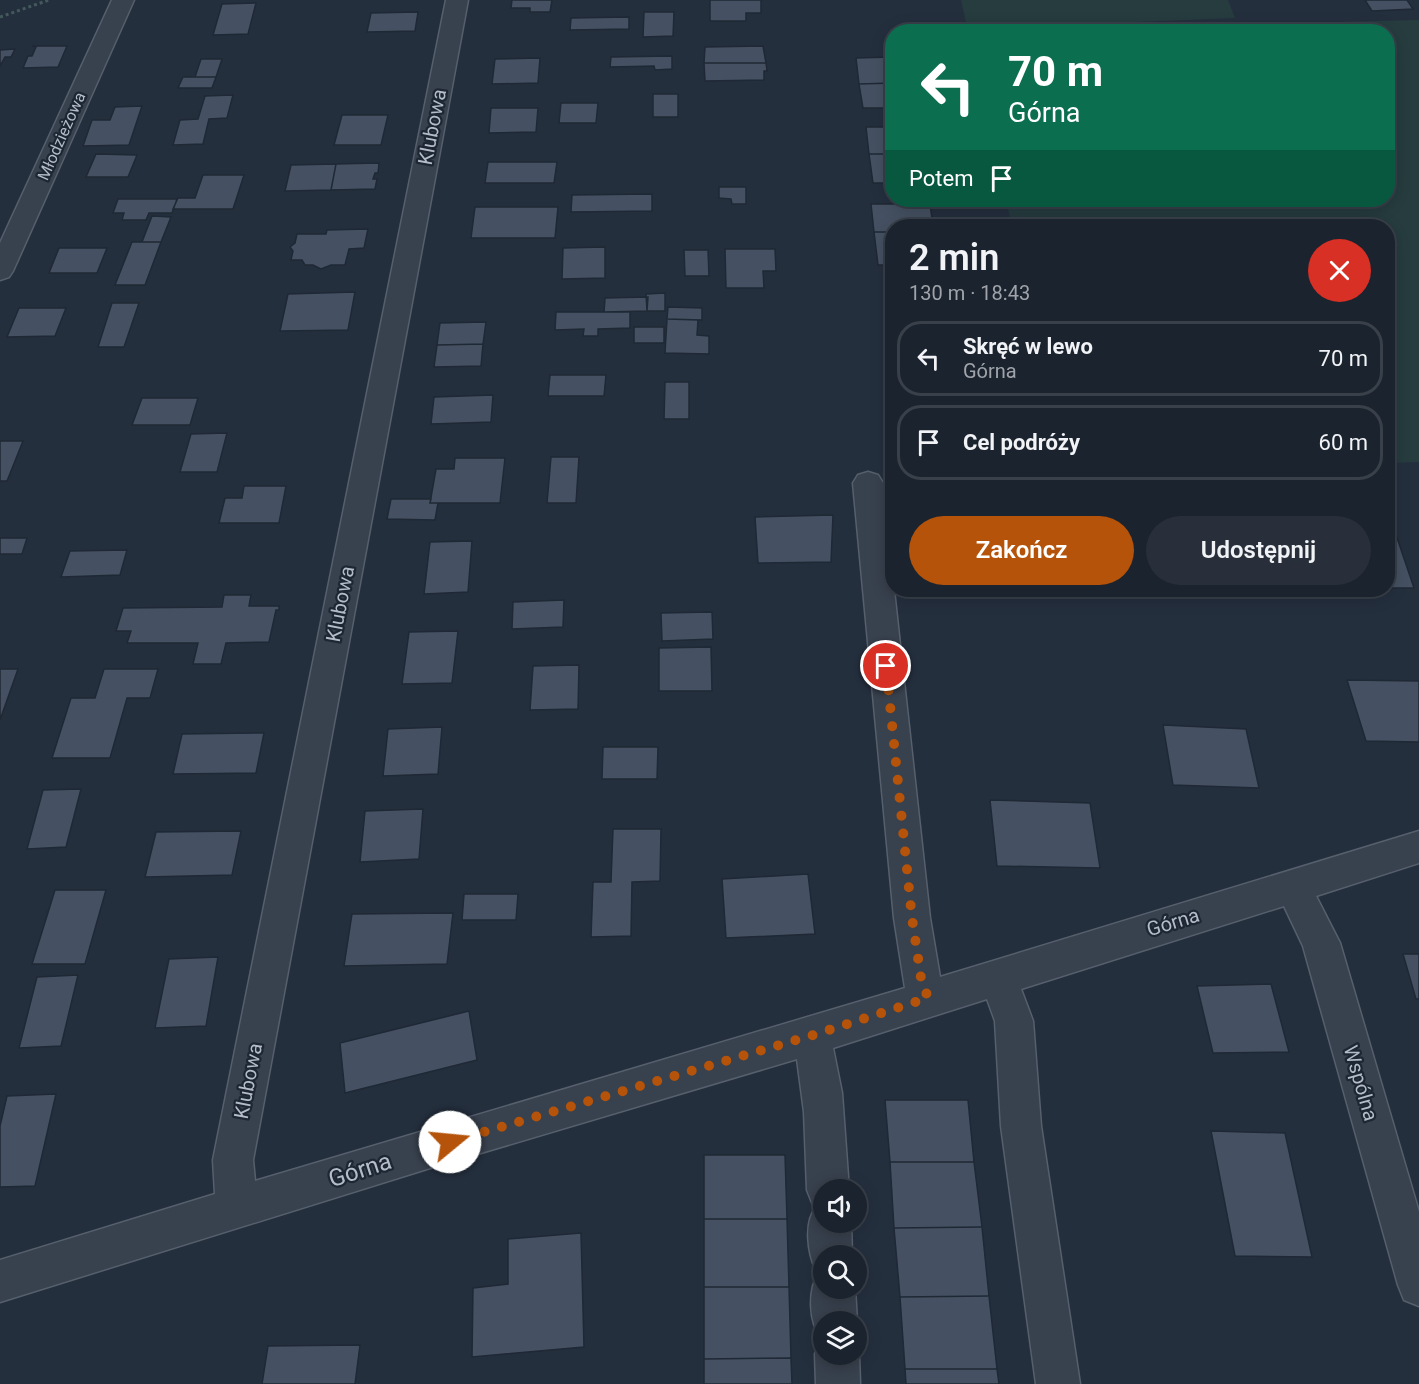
<!DOCTYPE html>
<html lang="pl">
<meta charset="utf-8">
<style>
body{margin:0;font-family:Roboto,sans-serif;background:#282f3a;color:#f1f3f6;height:100vh;display:flex;flex-direction:column;font-size:22px;white-space:nowrap}
*{box-sizing:border-box;margin:0}
p{font-size:20px;color:#a0a4aa}
.icon{flex:none;width:33px;height:33px;fill:none;stroke:currentColor;stroke-width:2;stroke-linecap:round;stroke-linejoin:round}
.map{position:relative;flex:1;overflow:hidden}
.drawer{position:absolute;left:885px;top:219px;width:510px;height:378px;display:flex;flex-direction:column;background:#1b232e;border-radius:24px;box-shadow:0 3px 15px #0003,0 0 0 2px #39404a}
.drawer>*{flex:none}
.top-card{position:absolute;left:885px;top:24px;width:510px;height:183px;border-radius:24px;box-shadow:0 3px 15px #0003,0 0 0 2px #39404a;background:#0b6e4f;color:#fff;overflow:hidden}
.buttons{position:absolute;left:813px;top:1179px;display:grid;gap:12px}
.buttons a{display:grid;place-items:center;width:54px;height:54px;border-radius:50%;background:#1b232e;box-shadow:0 3px 15px #0003,0 0 0 2px #39404a;font-size:30px}
.pin{position:absolute;display:grid;place-items:center;width:51px;height:51px;color:#fff;margin:-26px;border:3px solid #fff;border-radius:50%;box-shadow:0 2px 6px #0007}
.me{position:absolute;width:66px;margin:-33px;rotate:73deg;stroke-linejoin:round;filter:drop-shadow(0 0 4px #0008)}
.turn{display:flex;align-items:center;gap:21px;height:126px;padding:0 24px;font-size:27px}
.turn .icon{width:78px;height:78px;stroke-width:2.5}
.turn b{display:block;font-size:42px;line-height:51px}
.then{display:flex;align-items:center;height:57px;padding:0 24px;background:#0003;gap:12px;font-size:22px}
.round{display:grid;place-items:center;flex:none;width:63px;height:63px;border-radius:32px;background:#282f3a}
.headline{display:flex;align-items:center;justify-content:space-between;height:102px;padding:0 24px}
h1{font-size:36px;font-weight:600;line-height:45px}
.primary-button{display:flex;gap:12px;margin-top:auto;padding:12px 24px}
.primary-button a{flex:1;height:69px;border-radius:36px;background:#b45309;color:#fff;font-size:24px;font-weight:600;line-height:69px;text-align:center}
.primary-button a+a{background:#282f3a;color:#f1f3f6}
ul{padding:0;list-style:none}
li{display:flex;align-items:center;gap:18px;height:75px;margin:0 12px 9px;padding:0 12px;border:3px solid #39404a;border-radius:24px}
li div{flex:1}
li b{display:block;font-size:22px}
li em{font-style:normal}
.map>svg:first-child{display:block}
.green{fill:#263c3f}
.building{fill:#455162;stroke:#1f2835;stroke-width:1.5}
.lines{fill:none;stroke-linecap:round;stroke-linejoin:round}
.minor-casing{stroke:#565f6c;stroke-width:3}
.path{stroke:#44595c;stroke-width:3;stroke-dasharray:3 3;stroke-linecap:butt}
.minor{fill:#38414e;fill-rule:evenodd}
.route{stroke:#b45309;stroke-width:10;stroke-dasharray:0 18}
.labels{text-anchor:middle;stroke-width:4.5;stroke-linejoin:round;paint-order:stroke}
.far-street-label{font-size:16px;fill:#b4bcc9;stroke:#1d2633}
.street-label{font-size:20px;fill:#b4bcc9;stroke:#1d2633}
.near-street-label{font-size:24px;fill:#b4bcc9;stroke:#1d2633}
</style>
<div class="map">
<svg width="1419" height="1384" viewBox="0 0 1419 1384">
<rect width="100%" height="100%" fill="#242f3e"/>
<path class="green" d="M961,0H1228L1235,18L1113,23L1116,31H968Z
M1419,20V462L1388,463V226H1012L1006,200H1388V32L1253,31L1249,24Z"/>
<path class="building" d="M512,0H552L550,12H530V8H511Z
M710,0H761V13H746V21H710Z
M1365,0H1407L1413,9L1372,11Z
M256,3L248,34L213,35L222,4Z
M418,12L415,31L367,32L371,13Z
M644,12H674L673,36L643,37Z
M629,17V29L570,30L571,18Z
M32,46H67L58,67L23,68L28,56H32L36,47Z
M763,46L766,63H704L705,47Z
M15,49L11,57H5L0,66V50Z
M672,56V69L655,70L654,66L610,67L611,57Z
M892,57V83L859,84L856,58Z
M540,58L538,83L492,84L495,59Z
M201,59H222L216,77H195Z
M704,63H766L767,71H764V80L705,81Z
M183,77H216L212,88H178Z
M892,83V108H863L859,84Z
M653,94H678V117H653Z
M233,95L227,118L209,119L203,144L173,145L180,120L198,119L205,96Z
M561,103H598L596,123H559Z
M142,106L129,145L83,146L92,120H110L115,107Z
M491,108H538L536,132L489,133Z
M342,115H388L381,145H334Z
M866,127H892V154H869Z
M96,154L137,155L128,177H86Z
M869,154H892V183H873Z
M488,162H557L554,183H485Z
M379,163L378,173H375L373,179H377L375,189L331,190L336,164Z
M336,164L331,190L285,191L291,165Z
M203,175H244L233,209H173L178,198H195Z
M719,187H746V204H732L731,199L719,198Z
M652,194V211L571,212L572,195Z
M118,199H177L172,213H149L146,220H122L124,213H113Z
M871,204H930L933,226H892V232H874Z
M475,207H558L555,238H471Z
M152,216L171,217L161,242H142Z
M368,229L364,248L349,249L345,265H331L321,269L313,265H305L302,260H291L293,251L290,247L295,243L297,234H326L327,230Z
M874,232H892V265H878Z
M132,242H161L145,285H115Z
M605,247V278L562,279L563,248Z
M59,248H107L97,273H49Z
M725,249H775L776,271H763L764,288H726Z
M684,250H708L709,276H685Z
M885,289H892V319H888Z
M355,292L348,330L280,331L288,294Z
M665,293V311H647L646,294Z
M648,297L647,311L604,312L605,298Z
M112,303H139L124,347H98Z
M668,307L702,308V320L667,319Z
M19,308H66L55,336L7,337Z
M556,312H630V328L598,329V336H583L584,329L555,330Z
M667,319L698,320L697,335L709,336V354L665,353Z
M888,319H892V357Z
M486,322L483,344L437,345L440,323Z
M634,327H664V343H634Z
M483,344L481,366L434,367L437,345Z
M550,375H606L604,396H548Z
M665,382H689V419H664Z
M493,395L491,422L431,424L434,397Z
M142,398H198L190,425H132Z
M227,433L217,472H180L191,434Z
M0,441H23L7,481H0Z
M551,457H579L576,503H547Z
M455,458H505L500,503H430L436,469H454Z
M244,486H286L279,523H219L225,498H242Z
M391,499H431L430,503H438L435,520L387,519Z
M1388,511L1414,588H1388Z
M833,515L831,562L758,563L755,517Z
M0,538H27L22,554H0Z
M472,541L468,592L424,594L430,542Z
M127,550L120,575L61,577L70,551Z
M985,590H1049L1050,593H986Z
M224,595H251L249,606H279V610H276L269,642L226,643L221,664H193L198,643H127L131,631H116L123,608L222,607Z
M564,600L563,627L512,629L513,602Z
M712,612L713,639L662,641L661,613Z
M458,631L452,683L402,684L409,632Z
M711,647L712,691H659V648Z
M579,665L578,709L530,710L533,666Z
M0,669H18L0,720Z
M104,669H158L150,698H127L110,758H52L71,698H95Z
M1347,680L1419,681V742L1366,741Z
M1163,725L1246,729L1259,788L1173,785Z
M442,727L438,774L383,776L388,729Z
M264,733L256,773L173,774L182,734Z
M603,747H658L657,779H602Z
M81,789L66,847L27,849L43,790Z
M990,800L1090,803L1100,868L997,866Z
M423,809L419,859L360,862L365,811Z
M613,829H661L660,881L632,882L631,936L591,937L593,882H611Z
M241,831L232,875L145,877L156,832Z
M808,874L815,934L726,938L722,879Z
M55,890H106L85,964H32Z
M464,894H518L516,920H462Z
M453,913L447,964L344,966L352,914Z
M1403,954H1419V999H1416Z
M218,957L206,1026L155,1028L169,959Z
M78,975L61,1046L19,1048L37,977Z
M1271,984L1289,1052L1213,1053L1197,986Z
M469,1011L477,1060L345,1093L340,1043Z
M56,1094L35,1186L0,1187V1126L7,1096Z
M885,1100H968L974,1162H890Z
M1211,1131L1285,1133L1312,1257L1235,1256Z
M704,1155H785L787,1219H704Z
M890,1162H974L982,1227L894,1228Z
M704,1219H787L789,1287H704Z
M982,1227L989,1296L900,1297L894,1228Z
M581,1233L584,1347L472,1357L473,1288L508,1284V1239Z
M704,1287H789L791,1358L704,1359Z
M989,1296L997,1369H905L900,1297Z
M360,1345L355,1384H262L268,1346Z
M791,1358L792,1384H704V1359Z
M905,1369H997L999,1384H906Z"/>
<g class="lines">
<g class="minor-casing">
<path id="minor" d="M112,0H134L13,271L9,277L0,280V243Z
M446,0H468L253,1160L255,1181L905,988L894,918L853,483L858,475L868,472L878,475L883,483L892,590H894L930,918L940,977L1419,831V863L1316,896L1340,943L1419,1212V1306L1404,1300L1398,1285L1303,946L1284,906L1021,989L1033,1021L1041,1126L1080,1384H1036L1001,1126L995,1021L987,999L833,1048L842,1093L849,1190H824V1222H851L852,1256H824V1288H855L857,1322H824V1354H856V1348L859,1354L860,1384H816L815,1354L822,1338C808,1323 808,1289 819,1272L816,1271C808,1253 803,1222 817,1206L813,1205L807,1190L804,1112L797,1059L427,1169L0,1302V1260L215,1194L213,1160Z"/>
</g>
<path class="path" d="M0,17L49,0"/>
<use href="#minor" class="minor"/>
</g>
<g class="lines">
<path class="route" d="M450,1142L810,1036L928,998L921,978L912,918L886,666"/>
</g>
<g class="labels">
<g class="far-street-label">
<text transform="translate(61 136) rotate(-66)" y="6">Młodzieżowa</text>
</g>
<g class="street-label">
<text transform="translate(432 127) rotate(-79)" y="7">Klubowa</text>
<text transform="translate(340 604) rotate(-79)" y="7">Klubowa</text>
<text transform="translate(1173 922) rotate(-17)" y="7">Górna</text>
<text transform="translate(248 1081) rotate(-79)" y="7">Klubowa</text>
<text transform="translate(1361 1083) rotate(74)" y="7">Wspólna</text>
</g>
<g class="near-street-label">
<text transform="translate(360 1170) rotate(-18)" y="8">Górna</text>
</g>
</g>
</svg>
<div class="buttons">
<a><svg class="icon" aria-label="sound" viewBox="0 0 24 24"><path d="M4 9h4l5-4v14l-5-4H4zM17 9q2 3 0 6"/></svg></a>
<a><svg class="icon" aria-label="search" viewBox="0 0 24 24"><circle cx="10" cy="10" r="6"/><path d="M15 15l6 6"/></svg></a>
<a><svg class="icon" aria-label="layers" viewBox="0 0 24 24"><path d="M12 4l9 5-9 5-9-5zM3 14l9 5 9-5"/></svg></a>
</div>
<div class="pin" style="left:886px;top:666px;background:#d93025"><svg class="icon" aria-label="arrive" viewBox="0 0 24 24"><path d="M6 21V4h12l-3 4 3 4H6"/></svg></div>
<svg class="me" style="left:450px;top:1142px" viewBox="-20 -20 40 40"><circle r="19" fill="#fff"/><path d="M0-13L10 11 0 6-10 11z" fill="#b45309"/></svg>
<div class="top-card">
<div class="turn"><svg class="icon" aria-label="left" viewBox="0 0 24 24"><path d="M17 20v-9H6M10 6l-5 5 5 5"/></svg><div><b>70 m</b>Górna</div></div>
<div class="then">Potem<svg class="icon" aria-label="arrive" viewBox="0 0 24 24"><path d="M6 21V4h12l-3 4 3 4H6"/></svg></div>
</div>
<section class="drawer">
<div class="headline"><div><h1>2 min</h1><p>130 m · 18:43</p></div><a class="round" style="background:#d93025;color:#fff"><svg class="icon" aria-label="close" viewBox="0 0 24 24"><path d="M6 6l12 12M18 6L6 18"/></svg></a></div>
<ul>
<li><svg class="icon" aria-label="left" viewBox="0 0 24 24"><path d="M17 20v-9H6M10 6l-5 5 5 5"/></svg><div><b>Skręć w lewo</b><p>Górna</p></div><em>70 m</em></li>
<li><svg class="icon" aria-label="arrive" viewBox="0 0 24 24"><path d="M6 21V4h12l-3 4 3 4H6"/></svg><div><b>Cel podróży</b></div><em>60 m</em></li>
</ul>
<div class="primary-button"><a>Zakończ</a><a>Udostępnij</a></div>
</section>
</div>
